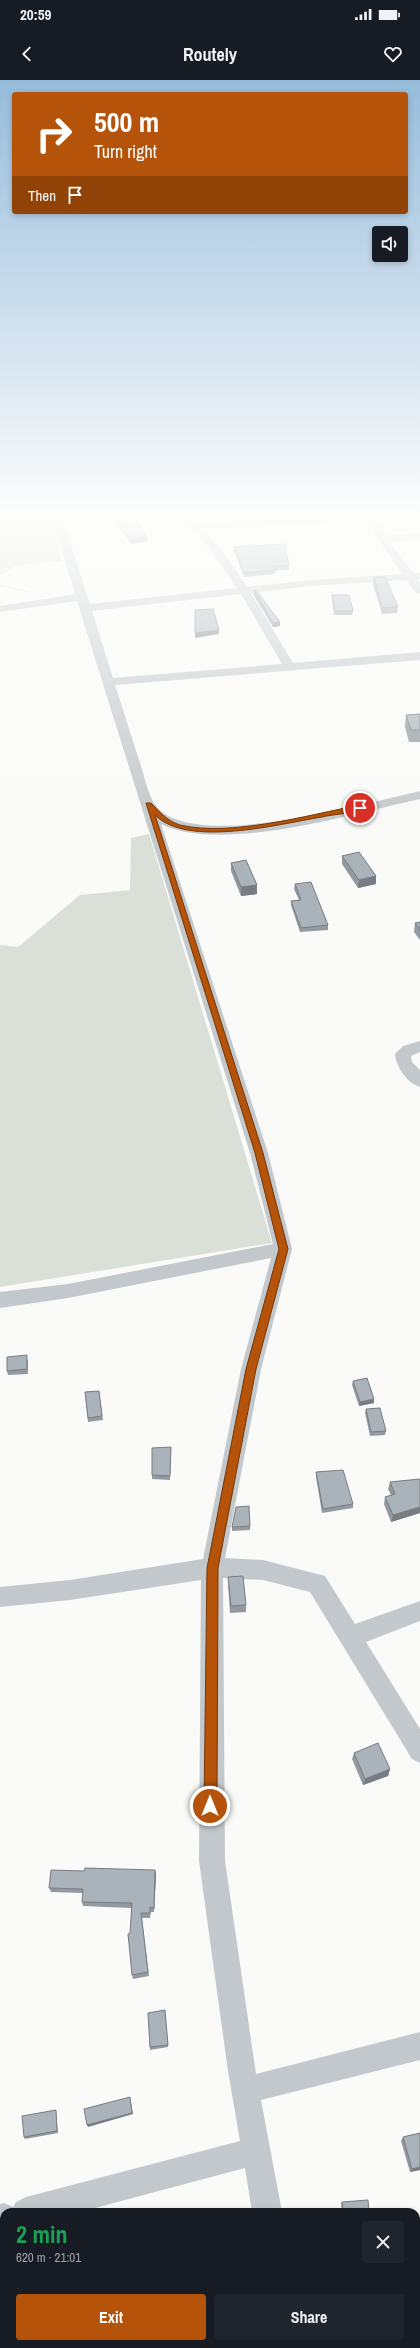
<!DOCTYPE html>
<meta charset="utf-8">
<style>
body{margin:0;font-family:"Archivo Narrow",sans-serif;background:#20242c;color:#f1f3f6;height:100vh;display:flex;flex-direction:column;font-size:15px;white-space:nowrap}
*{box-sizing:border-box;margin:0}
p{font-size:13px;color:#9ea1a6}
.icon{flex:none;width:22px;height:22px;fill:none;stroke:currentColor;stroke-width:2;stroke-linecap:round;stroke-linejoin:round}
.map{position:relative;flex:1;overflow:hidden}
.panel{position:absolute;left:0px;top:2128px;width:420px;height:140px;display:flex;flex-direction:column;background:#171b24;border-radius:12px 12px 0 0;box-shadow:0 2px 6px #0003}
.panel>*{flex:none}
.hud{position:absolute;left:12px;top:12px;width:396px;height:122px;border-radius:4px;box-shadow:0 2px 6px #0003;background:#b45309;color:#fff;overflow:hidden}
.fabs{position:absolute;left:372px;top:146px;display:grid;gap:8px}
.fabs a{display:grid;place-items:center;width:36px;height:36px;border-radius:4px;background:#171b24;box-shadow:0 2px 6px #0003;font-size:20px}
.pin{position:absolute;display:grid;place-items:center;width:34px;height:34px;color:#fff;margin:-17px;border:2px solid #fff;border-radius:50%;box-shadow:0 1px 4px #0007}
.me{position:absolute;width:44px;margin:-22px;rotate:0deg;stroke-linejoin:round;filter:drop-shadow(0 0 3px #0008)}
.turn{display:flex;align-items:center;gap:14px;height:84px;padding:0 16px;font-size:18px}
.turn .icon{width:52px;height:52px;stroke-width:2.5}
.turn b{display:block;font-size:28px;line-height:34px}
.then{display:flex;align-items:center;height:38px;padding:0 16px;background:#0003;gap:8px;font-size:15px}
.round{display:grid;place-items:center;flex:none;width:42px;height:42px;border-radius:4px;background:#20242c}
.headline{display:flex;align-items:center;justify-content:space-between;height:68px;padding:0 16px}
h1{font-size:24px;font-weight:700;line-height:30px;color:#1e9e55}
.action{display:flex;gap:8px;margin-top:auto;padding:8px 16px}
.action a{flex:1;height:46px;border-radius:4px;background:#b45309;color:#fff;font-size:16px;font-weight:700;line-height:46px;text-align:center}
.action a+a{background:#20242c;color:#f1f3f6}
.status{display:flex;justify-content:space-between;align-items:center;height:28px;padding:0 20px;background:#171b24;direction:ltr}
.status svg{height:11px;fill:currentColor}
header{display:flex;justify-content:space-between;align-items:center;height:52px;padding:0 16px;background:#171b24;font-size:18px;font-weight:700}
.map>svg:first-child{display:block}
.green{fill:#dadfd7}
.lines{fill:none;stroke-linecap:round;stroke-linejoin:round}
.path{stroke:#bbbfc2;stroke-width:1.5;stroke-dasharray:1.5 1.5;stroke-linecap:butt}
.minor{fill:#c3c8cc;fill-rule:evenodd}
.wall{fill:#929a9f}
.shaded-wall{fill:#777d82}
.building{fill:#aab3b9;stroke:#777d82}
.route{fill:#b45309;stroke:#753606}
</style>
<div class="status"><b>20:59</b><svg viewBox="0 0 49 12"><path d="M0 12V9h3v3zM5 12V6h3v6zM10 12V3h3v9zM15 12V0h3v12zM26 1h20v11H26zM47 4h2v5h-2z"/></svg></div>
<header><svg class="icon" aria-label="back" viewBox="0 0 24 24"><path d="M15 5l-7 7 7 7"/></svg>Routely<svg class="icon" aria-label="heart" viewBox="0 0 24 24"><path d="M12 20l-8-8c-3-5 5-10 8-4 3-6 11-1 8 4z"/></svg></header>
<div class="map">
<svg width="420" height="2268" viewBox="0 0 420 2268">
<rect width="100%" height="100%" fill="#fafaf8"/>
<path class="green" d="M0,431H50L62,481L18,485L0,495Z
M149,754L272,1163L0,1207V865L18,867L80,815L130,810L131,758Z"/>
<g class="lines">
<path class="path" d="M0,505L29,512"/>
<path class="minor" d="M50,431H60L90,524L237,508L204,461L171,431H182L196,443L365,434L363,431H373L386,456L420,453V459L390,462L413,493H420V499H417L420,503V514L416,513L407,500L311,506L251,513L293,583L420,572V580L115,605C124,632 132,659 141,686C145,699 148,715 156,726C193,773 367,723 420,711V719C355,733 221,774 161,744L268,1073L292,1169L261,1289L225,1478L263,1480L325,1496L355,1544L420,1521V1541L366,1562L420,1649V1683L412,1679L310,1512L263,1500L223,1498L225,1781L256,1994L420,1952V1980L261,2020L282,2132H252L245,2088L80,2132H4V2153L0,2154V2124L4,2123L13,2127L16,2122L26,2117L240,2061L228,1991L199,1781L201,1500L70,1520L0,1527V1507L70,1500L203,1479L241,1289L271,1178L68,1218L0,1228V1212L68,1204L273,1164L250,1073L77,521L0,532V526L75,514ZM368,440L378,459L402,494L311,500L247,507L221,468L202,449ZM241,514L282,584L113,598L92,531Z
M420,961V972L411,976L412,982L420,990V1007C407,1003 396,987 395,974L403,966Z
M276,2264H306V2268H276Z"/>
</g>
<path class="wall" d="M116,441L148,461L131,464L117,445Z
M234,467L289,486V490H276L275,494L244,497L234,471Z
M374,497L398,527L397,533L382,534L373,504Z
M254,510L280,542V546L273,547L253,514Z
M332,515L353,531L352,535H334L332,519Z
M420,634V662H409L405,647L406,635Z
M342,776L376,796V804L358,808L342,784Z
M231,783L257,814L241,816L231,791Z
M295,804L328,845V850L300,852L291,825V821L299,820L294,809Z
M420,842V860L414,852L415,843Z
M28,1280V1294L8,1295L7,1291Z
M353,1301L374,1323L359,1326L352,1305Z
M99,1311L103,1340L88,1342L85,1312Z
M366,1329L386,1351L385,1355L370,1356L365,1333Z
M171,1367L170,1400L152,1399V1395Z
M316,1392L353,1424V1428L322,1433L316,1397Z
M420,1399V1433L391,1442L384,1424L385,1417L391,1415L388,1409L390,1402Z
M250,1446V1450L232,1451V1447Z
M228,1497L246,1525V1532L230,1533L228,1504Z
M354,1673L390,1689L388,1696L363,1705L352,1679Z
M155,1790L156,1795L154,1832H151L150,1838H142L149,1896L133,1899L132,1895L131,1828L83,1826L82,1822L83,1813L51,1812L49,1808L84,1791Z
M165,1930L168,1967L150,1970L148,1933Z
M56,2030V2032L58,2053L25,2059L24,2057Z
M420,2053V2090L410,2092L401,2061L403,2057Z
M342,2122L369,2132H342L341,2123Z"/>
<path class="shaded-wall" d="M147,457L148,461L131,464V460Z
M280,542V546L273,547V543Z
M219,550V554L195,558V553Z
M376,796V804L358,808L359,800Z
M257,805V814L241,816V807Z
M374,1319V1323L359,1326L360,1322Z
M420,1427V1433L391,1442L393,1435Z
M390,1689L388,1696L363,1705L365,1699Z
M155,1790L156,1795L154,1832V1828Z
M130,2017L133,2034L88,2047L87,2045Z
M420,2087V2090L410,2092L412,2089Z"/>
<path class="building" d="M135,439L147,457L131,460L116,441Z
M285,464L289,486H273L276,490L244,493L234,467Z
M374,497H385L398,527L382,528Z
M254,510H256L280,542L273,543Z
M332,515H349L353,531H335Z
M213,529L219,550L195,553V530Z
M420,634V650H411L406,635Z
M359,772L376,796L359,800L342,776Z
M246,780L257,805L241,807L231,783Z
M311,802L328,845L301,848L291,821L301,820L295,804Z
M420,842V850L415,843Z
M27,1275V1289L7,1291V1277Z
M367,1298L374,1319L360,1322L353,1301Z
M99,1311L102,1336L88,1338L85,1312Z
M380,1328L386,1351L371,1352L366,1329Z
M171,1367L170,1396L152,1395V1368Z
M343,1390L353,1424L323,1429L316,1392Z
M420,1399V1427L393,1435L385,1417L395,1414L390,1402Z
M249,1426L250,1446L232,1447L236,1427Z
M243,1496L246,1525L231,1526L228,1497Z
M378,1663L390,1689L365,1699L354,1673Z
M85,1788L155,1790L154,1828L150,1827V1833H141L148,1892L132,1895L128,1854L130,1853L132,1823L82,1822L83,1809L49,1808L51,1790L84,1791Z
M165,1930L168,1965L150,1967L148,1933Z
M130,2017L132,2033L87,2045L84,2029Z
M56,2030L57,2051L24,2057L22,2036Z
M420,2053V2087L412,2089L403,2057Z
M368,2120L369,2132H343L342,2122Z"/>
<linearGradient id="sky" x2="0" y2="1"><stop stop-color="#96bcdc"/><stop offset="0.58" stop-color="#fdfdfc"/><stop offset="1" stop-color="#fdfdfc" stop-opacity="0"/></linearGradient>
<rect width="420" height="748" fill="url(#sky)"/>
<path class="route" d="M146,723H151C160,732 167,741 180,745C231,757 308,735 360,725L363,728C354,734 333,734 322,737C279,744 188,768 155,735L263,1073L288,1169L256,1289L218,1488L217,1726L215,1730L210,1732L206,1730L204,1726L207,1488L246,1289L279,1169L255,1073Z"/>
</svg>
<div class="fabs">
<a><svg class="icon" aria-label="sound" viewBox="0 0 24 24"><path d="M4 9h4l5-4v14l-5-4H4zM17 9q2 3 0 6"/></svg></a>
</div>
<div class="pin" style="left:360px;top:728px;background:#d93025"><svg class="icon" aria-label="arrive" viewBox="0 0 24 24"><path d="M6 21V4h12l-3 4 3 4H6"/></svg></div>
<svg class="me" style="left:210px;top:1726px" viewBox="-20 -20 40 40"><circle r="17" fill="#b45309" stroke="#fff" stroke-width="3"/><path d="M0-11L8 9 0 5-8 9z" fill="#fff"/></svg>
<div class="hud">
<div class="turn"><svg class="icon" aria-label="right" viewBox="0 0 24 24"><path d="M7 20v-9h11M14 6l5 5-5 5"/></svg><div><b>500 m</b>Turn right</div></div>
<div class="then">Then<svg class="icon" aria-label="arrive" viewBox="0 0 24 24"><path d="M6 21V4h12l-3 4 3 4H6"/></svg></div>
</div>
<section class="panel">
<div class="headline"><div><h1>2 min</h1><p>620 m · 21:01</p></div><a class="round"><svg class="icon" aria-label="close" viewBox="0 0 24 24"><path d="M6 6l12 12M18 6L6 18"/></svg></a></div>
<div class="action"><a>Exit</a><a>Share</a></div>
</section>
</div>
